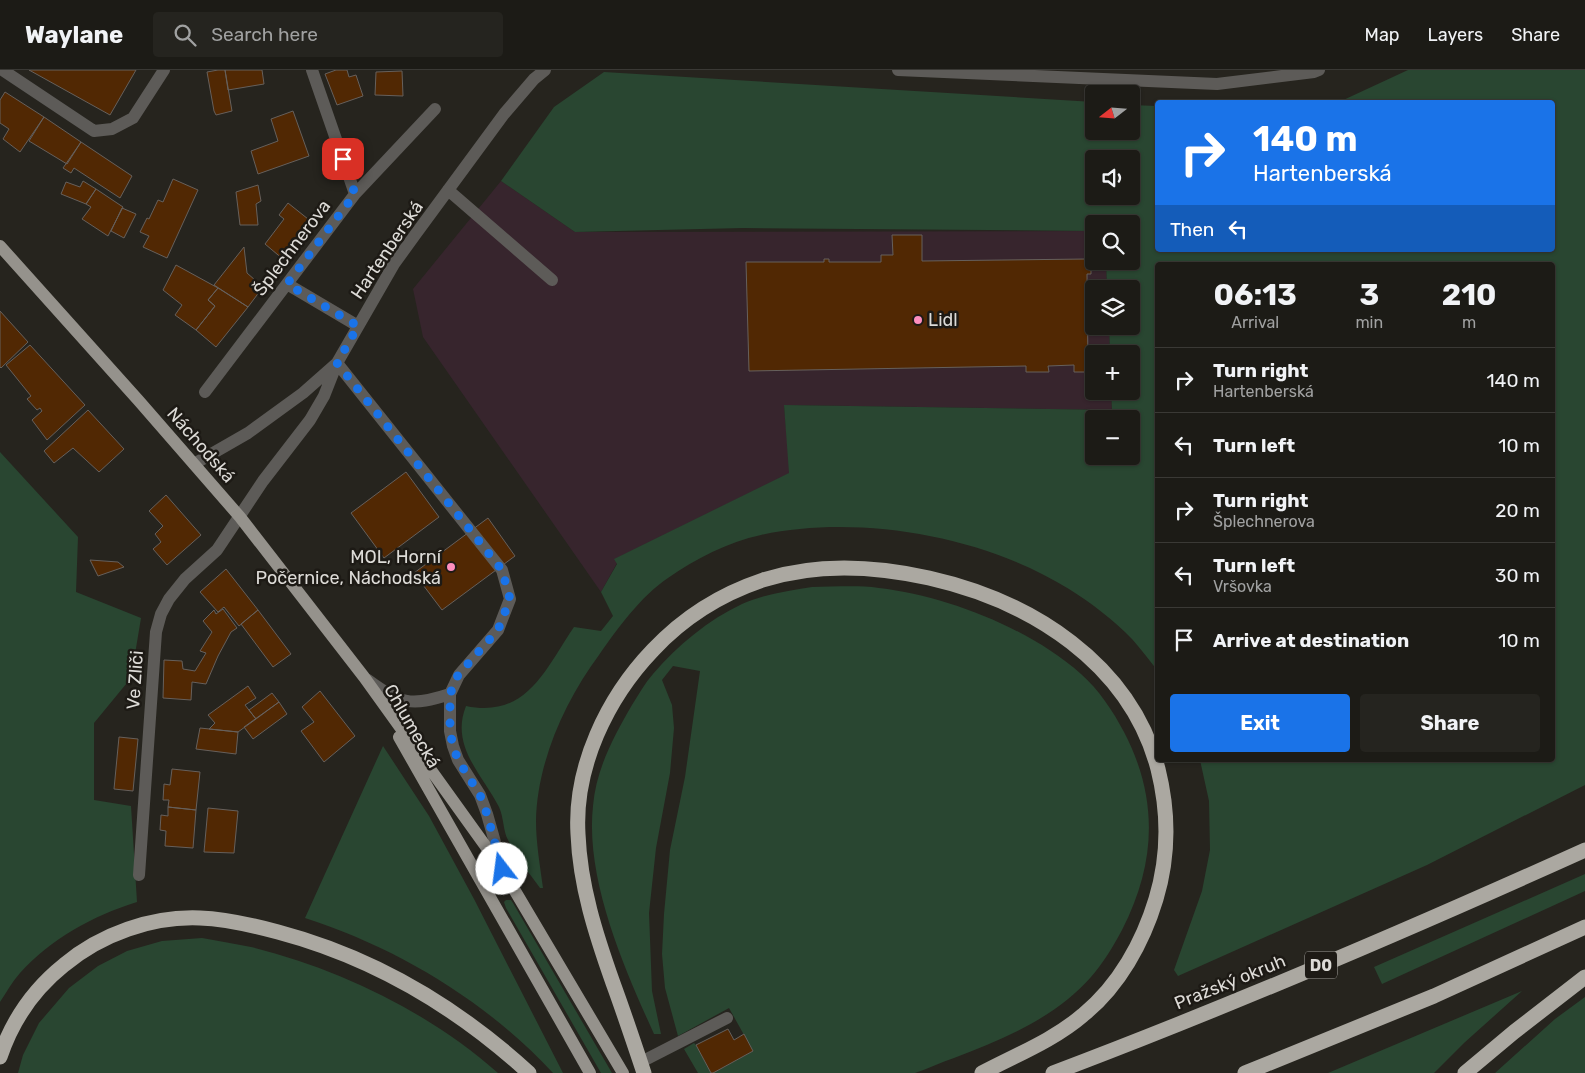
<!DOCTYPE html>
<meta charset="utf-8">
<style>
body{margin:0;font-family:Rubik,sans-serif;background:#25241f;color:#f1f3f6;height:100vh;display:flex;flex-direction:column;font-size:19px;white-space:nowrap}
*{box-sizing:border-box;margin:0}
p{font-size:16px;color:#a0a1a1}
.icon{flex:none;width:28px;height:28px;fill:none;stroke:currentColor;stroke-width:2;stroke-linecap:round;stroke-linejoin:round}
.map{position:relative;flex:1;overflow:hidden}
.drawer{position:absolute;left:1155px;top:192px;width:400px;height:500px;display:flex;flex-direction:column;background:#1c1b16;border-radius:5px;box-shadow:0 1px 4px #0004,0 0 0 1px #3a3935}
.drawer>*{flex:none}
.top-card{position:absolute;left:1155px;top:30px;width:400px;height:152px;border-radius:5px;box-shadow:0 1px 4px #0004,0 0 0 1px #3a3935;background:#1a73e8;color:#fff;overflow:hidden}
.needle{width:32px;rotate:253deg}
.controls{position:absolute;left:1085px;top:15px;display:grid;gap:10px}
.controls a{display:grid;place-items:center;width:55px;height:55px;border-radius:5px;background:#1c1b16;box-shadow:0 1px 4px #0004,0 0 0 1px #3a3935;font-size:25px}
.pin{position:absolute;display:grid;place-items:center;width:42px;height:42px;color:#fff;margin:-21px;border-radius:10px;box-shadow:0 2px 8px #0006}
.me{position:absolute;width:55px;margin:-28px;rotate:345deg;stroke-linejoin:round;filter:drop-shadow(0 0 4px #0008)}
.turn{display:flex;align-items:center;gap:18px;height:105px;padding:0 15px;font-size:22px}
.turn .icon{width:65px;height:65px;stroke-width:2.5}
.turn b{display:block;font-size:35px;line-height:42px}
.then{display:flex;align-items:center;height:48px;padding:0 15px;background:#0003;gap:10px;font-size:19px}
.eta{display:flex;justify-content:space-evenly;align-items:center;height:85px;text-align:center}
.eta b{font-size:30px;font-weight:700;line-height:35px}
.primary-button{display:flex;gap:10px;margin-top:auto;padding:10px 15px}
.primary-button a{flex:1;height:58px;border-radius:5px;background:#1a73e8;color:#fff;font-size:20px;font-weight:700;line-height:58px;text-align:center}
.primary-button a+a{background:#25241f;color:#f1f3f6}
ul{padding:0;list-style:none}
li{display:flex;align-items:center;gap:15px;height:65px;padding:0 15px;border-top:1px solid #3a3935}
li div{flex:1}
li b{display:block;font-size:19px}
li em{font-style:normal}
header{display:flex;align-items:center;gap:30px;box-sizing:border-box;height:70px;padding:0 25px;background:#1c1b16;border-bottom:1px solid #3a3935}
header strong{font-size:24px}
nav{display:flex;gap:28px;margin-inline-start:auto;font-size:18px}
.search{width:350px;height:45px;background:#25241f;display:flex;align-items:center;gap:12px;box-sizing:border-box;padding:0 18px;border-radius:5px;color:#a0a1a1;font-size:19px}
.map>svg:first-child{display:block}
.commercial{fill:#37252d}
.green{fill:#294631;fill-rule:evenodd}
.building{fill:#512803;stroke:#66605c}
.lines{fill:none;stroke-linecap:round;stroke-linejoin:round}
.minor{stroke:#5d5b58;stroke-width:12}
.major{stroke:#95928c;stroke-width:12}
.highway{stroke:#aba8a1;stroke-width:15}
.route{stroke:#1a73e8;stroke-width:9;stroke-dasharray:0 16.2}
.poi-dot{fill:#fd8ebe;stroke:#1d1a15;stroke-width:2}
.labels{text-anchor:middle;stroke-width:5;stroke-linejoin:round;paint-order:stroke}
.shield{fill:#1d1a15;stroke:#a3a19d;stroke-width:1}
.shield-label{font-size:16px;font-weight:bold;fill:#dddbd7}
.street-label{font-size:18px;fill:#dddbd7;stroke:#1d1a15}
.poi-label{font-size:18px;fill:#dddbd7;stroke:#1d1a15;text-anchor:start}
</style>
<header>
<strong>Waylane</strong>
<div class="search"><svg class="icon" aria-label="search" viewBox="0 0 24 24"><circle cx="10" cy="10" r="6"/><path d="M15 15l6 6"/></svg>Search here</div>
<nav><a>Map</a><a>Layers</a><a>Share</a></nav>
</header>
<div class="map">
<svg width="1585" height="1003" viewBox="0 0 1585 1003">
<rect width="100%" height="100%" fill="#26241e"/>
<path class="commercial" d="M501,111L575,162L1094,161V191H1106L1107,219H1094V256H1109L1110,284H1094V321H1111L1112,340L784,335L790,403L615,489L617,493L601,522L423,267L413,219Z"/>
<path class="green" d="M1408,0H1585V715L1427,795L1178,906L1174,900L1202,821L1210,780L1209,731L1200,690H1552V195H1158L1157,600C1149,590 1141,579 1132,569C1115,551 1090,532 1069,519C984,466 859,444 761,465C728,472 695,489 668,508C641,526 617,559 599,585C565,631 537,692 536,751C536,773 540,795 543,818H540C530,804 515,786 508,770C503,761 504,748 499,737C482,704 450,676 466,636C527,649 546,598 574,557L601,561L613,546L601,522L617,494L614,489L789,403L784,335L1112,340L1111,321H1131V284H1110L1109,256H1131V219H1107L1106,191H1131V154H1094V161L743,158L575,162L501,111L554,37L604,2L1094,32V61H1131V35L1157,36L1158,180H1552V32H1339ZM1094,89H1131V126H1094ZM1094,349H1131V386H1094Z
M0,382L78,467L76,522L141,548L131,608L94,653V730L131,736L137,832C92,846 51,869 20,903C12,912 6,923 0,932Z
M812,517C834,517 857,515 879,518C947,526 1029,558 1081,604C1099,620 1113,641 1124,662C1159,729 1156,794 1122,860C1113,877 1103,893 1091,907C1055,948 1003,969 954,988C941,992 928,999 915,1003C902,1003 873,1003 858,1003C810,1003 762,1003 713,1003L753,981L729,938L678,966L665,918L662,884L664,844L670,780L685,707L700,601L673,596L662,610L672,635L674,658L670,703L656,778L649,843L652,921L661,964H654C624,898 585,809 593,736C596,699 614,666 632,635C639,624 645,613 653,604C678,575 708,550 742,534C764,524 788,521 812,517Z
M383,676L429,746L474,829L563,1003H553C486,931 398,878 305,848Z
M1585,804V821L1382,914L1374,897Z
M506,830H511L513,833L612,1003H601L506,838L504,832Z
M202,868C219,871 235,874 251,877C340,899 429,942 498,1003H18L23,985L39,953L69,918L98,896L127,881L162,871Z
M1522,921L1464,973L1434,1003H1328Z
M1585,927V1003H1495L1555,949Z
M694,973L696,975L711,1003H698L684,979Z"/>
<path class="building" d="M29,0H136L110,45Z
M218,0H225L232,41L216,45L214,41L207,2Z
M225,0H262L264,14L228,20Z
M336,0H347L349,7L356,5L363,26L337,35L325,4Z
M402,1L403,26L375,25L376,2Z
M5,22L44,47L20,82L3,69L9,59L0,53V30Z
M293,41L309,86L258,104L251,81L278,71L271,49Z
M44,47L81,72L67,94L29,71Z
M81,72L132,106L120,128L74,98L71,103L63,98Z
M173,109L198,120L167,188L143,177L149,166L140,162L147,148L149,149L158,130L163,132Z
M83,111L96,119L86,134L61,124L66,112L80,117Z
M258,115L261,131L256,134L258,155H240L236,122Z
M96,119L123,137L108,166L82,149L91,137L86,134Z
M288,133L313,153L284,190L265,174L284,149L279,145Z
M122,138L136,144L124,168L111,161Z
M892,165H922V191L1087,189V193H1091V204H1087L1088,296L1094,295V302H1074V295L1048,296L1049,302H1026V296L749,301L746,192H824V189H829V192H881V185H893Z
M244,177L247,203L263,217L248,237L214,215Z
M176,195L218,218L208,230L215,236L196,260L175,245L182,235L163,220Z
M218,218L248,237L216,277L196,260L215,236L208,230Z
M0,241L28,272L1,298L0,297Z
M30,275L85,335L47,370L32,350L42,341L40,338L37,340L27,329L31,326L6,295Z
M88,340L124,379L99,402L73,378L54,393L44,381Z
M406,402L439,447L384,488L351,443Z
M166,425L201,465L167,495L153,479L161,472L155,464L163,456L149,441Z
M488,448L515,486L442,540L414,503Z
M90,490L118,492L124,497L98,506Z
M226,499L258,540L239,556L224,537L218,542L200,522Z
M223,539L237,558L231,562L218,586L206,614L192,612L191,630L163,628L164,590L182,591L183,599L195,601L206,583L200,581L212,562L203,551L214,540L216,544Z
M258,540L291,584L273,597L241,554Z
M248,616L256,628L245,635L256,649L238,662L209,659L215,653L208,645Z
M320,621L355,666L324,692L301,661L314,652L302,637Z
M272,623L279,632L256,649L249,640Z
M279,632L287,644L253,669L244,657Z
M200,658L238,662L236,684L196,679Z
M119,667L138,669L133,721L114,719Z
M172,699L200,702L196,740L168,737L169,730H163L164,714L170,715Z
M168,737L196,740L193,778L165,776L166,761L160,760L161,745L168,746Z
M208,738L238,741L234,783L204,782Z
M728,959L734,970L744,964L753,981L713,1003H711L696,975Z"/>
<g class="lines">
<path class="minor" d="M312,0L355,124
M898,0L1217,14L1314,2L1319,0
M4,1L94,61L112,59L133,48L164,0
M448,120L552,210
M287,214L358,256
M337,293L502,500L510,529L498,560L459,605L450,624V661L453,676L458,690L480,725L487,744L502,797
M205,322L355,124L435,39
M194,394L248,363L303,323L337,293L394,194L415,165L504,44L534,9L545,0
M368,610C401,634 411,637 450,624
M139,805L156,562L161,544L169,529L185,509L217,480L263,411L310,350L324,326L337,293
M641,992L727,948"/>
<path class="major" d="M0,176L139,331L240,447L364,607L502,799L623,1003
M399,667L590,1003"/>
<path class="highway" d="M0,987C12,951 34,919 64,895C101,864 152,846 200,848C227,849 252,855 278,862C372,887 457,937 529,1003
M644,1003C634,973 624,943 613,913C596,865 580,816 578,764C574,697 607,628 653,580C683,548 721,524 763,510C816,493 875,496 929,508C1031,531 1130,593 1158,699C1169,743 1169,786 1156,829C1143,872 1119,916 1083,945C1054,970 1016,985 982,1003
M1053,1003C1233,935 1410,859 1585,780
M1245,1003L1434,926L1585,857
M1465,1003L1514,962L1585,907"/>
</g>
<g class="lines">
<path class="route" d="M343,89L355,124L287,214L358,256L337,293L502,500L510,529L498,560L458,605L450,624V661L453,676L458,690L480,725L487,744L502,799"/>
</g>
<g class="poi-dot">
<circle cx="918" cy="250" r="5"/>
<circle cx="451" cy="497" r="5"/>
</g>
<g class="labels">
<rect class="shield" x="1305" y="881.5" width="32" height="27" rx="4"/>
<g class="shield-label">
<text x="1321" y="901">D0</text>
</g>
<g class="street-label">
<text transform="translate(292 178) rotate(-53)" y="6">Šplechnerova</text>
<text transform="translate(387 180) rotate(-56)" y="6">Hartenberská</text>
<text transform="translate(201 375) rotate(49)" y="6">Náchodská</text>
<text transform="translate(135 610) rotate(-86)" y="6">Ve Zliči</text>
<text transform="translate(412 656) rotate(60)" y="6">Chlumecká</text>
<text transform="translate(1230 912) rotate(-22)" y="6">Pražský okruh</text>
</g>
<g class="poi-label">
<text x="928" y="256">Lidl</text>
<text x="441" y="493" text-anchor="end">MOL, Horní<tspan x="441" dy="21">Počernice, Náchodská</tspan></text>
</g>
</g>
</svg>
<div class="controls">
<a><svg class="needle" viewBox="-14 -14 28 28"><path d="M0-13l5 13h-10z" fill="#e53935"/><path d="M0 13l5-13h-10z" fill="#a0a1a1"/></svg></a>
<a><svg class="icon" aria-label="sound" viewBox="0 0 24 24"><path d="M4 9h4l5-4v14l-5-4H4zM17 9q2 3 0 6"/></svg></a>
<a><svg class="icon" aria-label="search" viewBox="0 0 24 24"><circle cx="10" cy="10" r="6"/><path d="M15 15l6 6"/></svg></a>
<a><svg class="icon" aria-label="layers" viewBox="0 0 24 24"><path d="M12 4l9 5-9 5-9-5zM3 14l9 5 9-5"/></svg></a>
<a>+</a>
<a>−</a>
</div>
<div class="pin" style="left:343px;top:89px;background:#d93025"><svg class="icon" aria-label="arrive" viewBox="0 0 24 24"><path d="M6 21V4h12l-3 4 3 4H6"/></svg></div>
<svg class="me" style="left:502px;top:799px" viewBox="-20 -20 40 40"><circle r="19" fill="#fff"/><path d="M0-13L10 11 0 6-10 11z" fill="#1a73e8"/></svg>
<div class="top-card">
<div class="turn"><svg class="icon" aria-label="right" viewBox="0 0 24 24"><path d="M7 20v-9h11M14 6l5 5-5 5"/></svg><div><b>140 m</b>Hartenberská</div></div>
<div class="then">Then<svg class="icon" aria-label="left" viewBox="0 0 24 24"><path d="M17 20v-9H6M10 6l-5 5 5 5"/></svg></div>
</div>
<section class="drawer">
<div class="eta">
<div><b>06:13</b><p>Arrival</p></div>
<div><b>3</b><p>min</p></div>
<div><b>210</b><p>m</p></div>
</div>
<ul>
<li><svg class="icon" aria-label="right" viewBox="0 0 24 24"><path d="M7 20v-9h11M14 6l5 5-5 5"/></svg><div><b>Turn right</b><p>Hartenberská</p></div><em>140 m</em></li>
<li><svg class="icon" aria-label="left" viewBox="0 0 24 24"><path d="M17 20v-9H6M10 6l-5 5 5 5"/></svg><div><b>Turn left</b></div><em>10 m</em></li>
<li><svg class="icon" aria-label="right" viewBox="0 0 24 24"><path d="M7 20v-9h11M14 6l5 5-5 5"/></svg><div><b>Turn right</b><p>Šplechnerova</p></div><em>20 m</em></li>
<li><svg class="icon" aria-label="left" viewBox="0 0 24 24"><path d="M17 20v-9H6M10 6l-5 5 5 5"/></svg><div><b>Turn left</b><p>Vršovka</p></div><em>30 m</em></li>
<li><svg class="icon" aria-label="arrive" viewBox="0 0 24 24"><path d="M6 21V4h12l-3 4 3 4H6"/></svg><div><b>Arrive at destination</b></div><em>10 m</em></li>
</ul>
<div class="primary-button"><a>Exit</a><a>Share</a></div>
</section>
</div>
